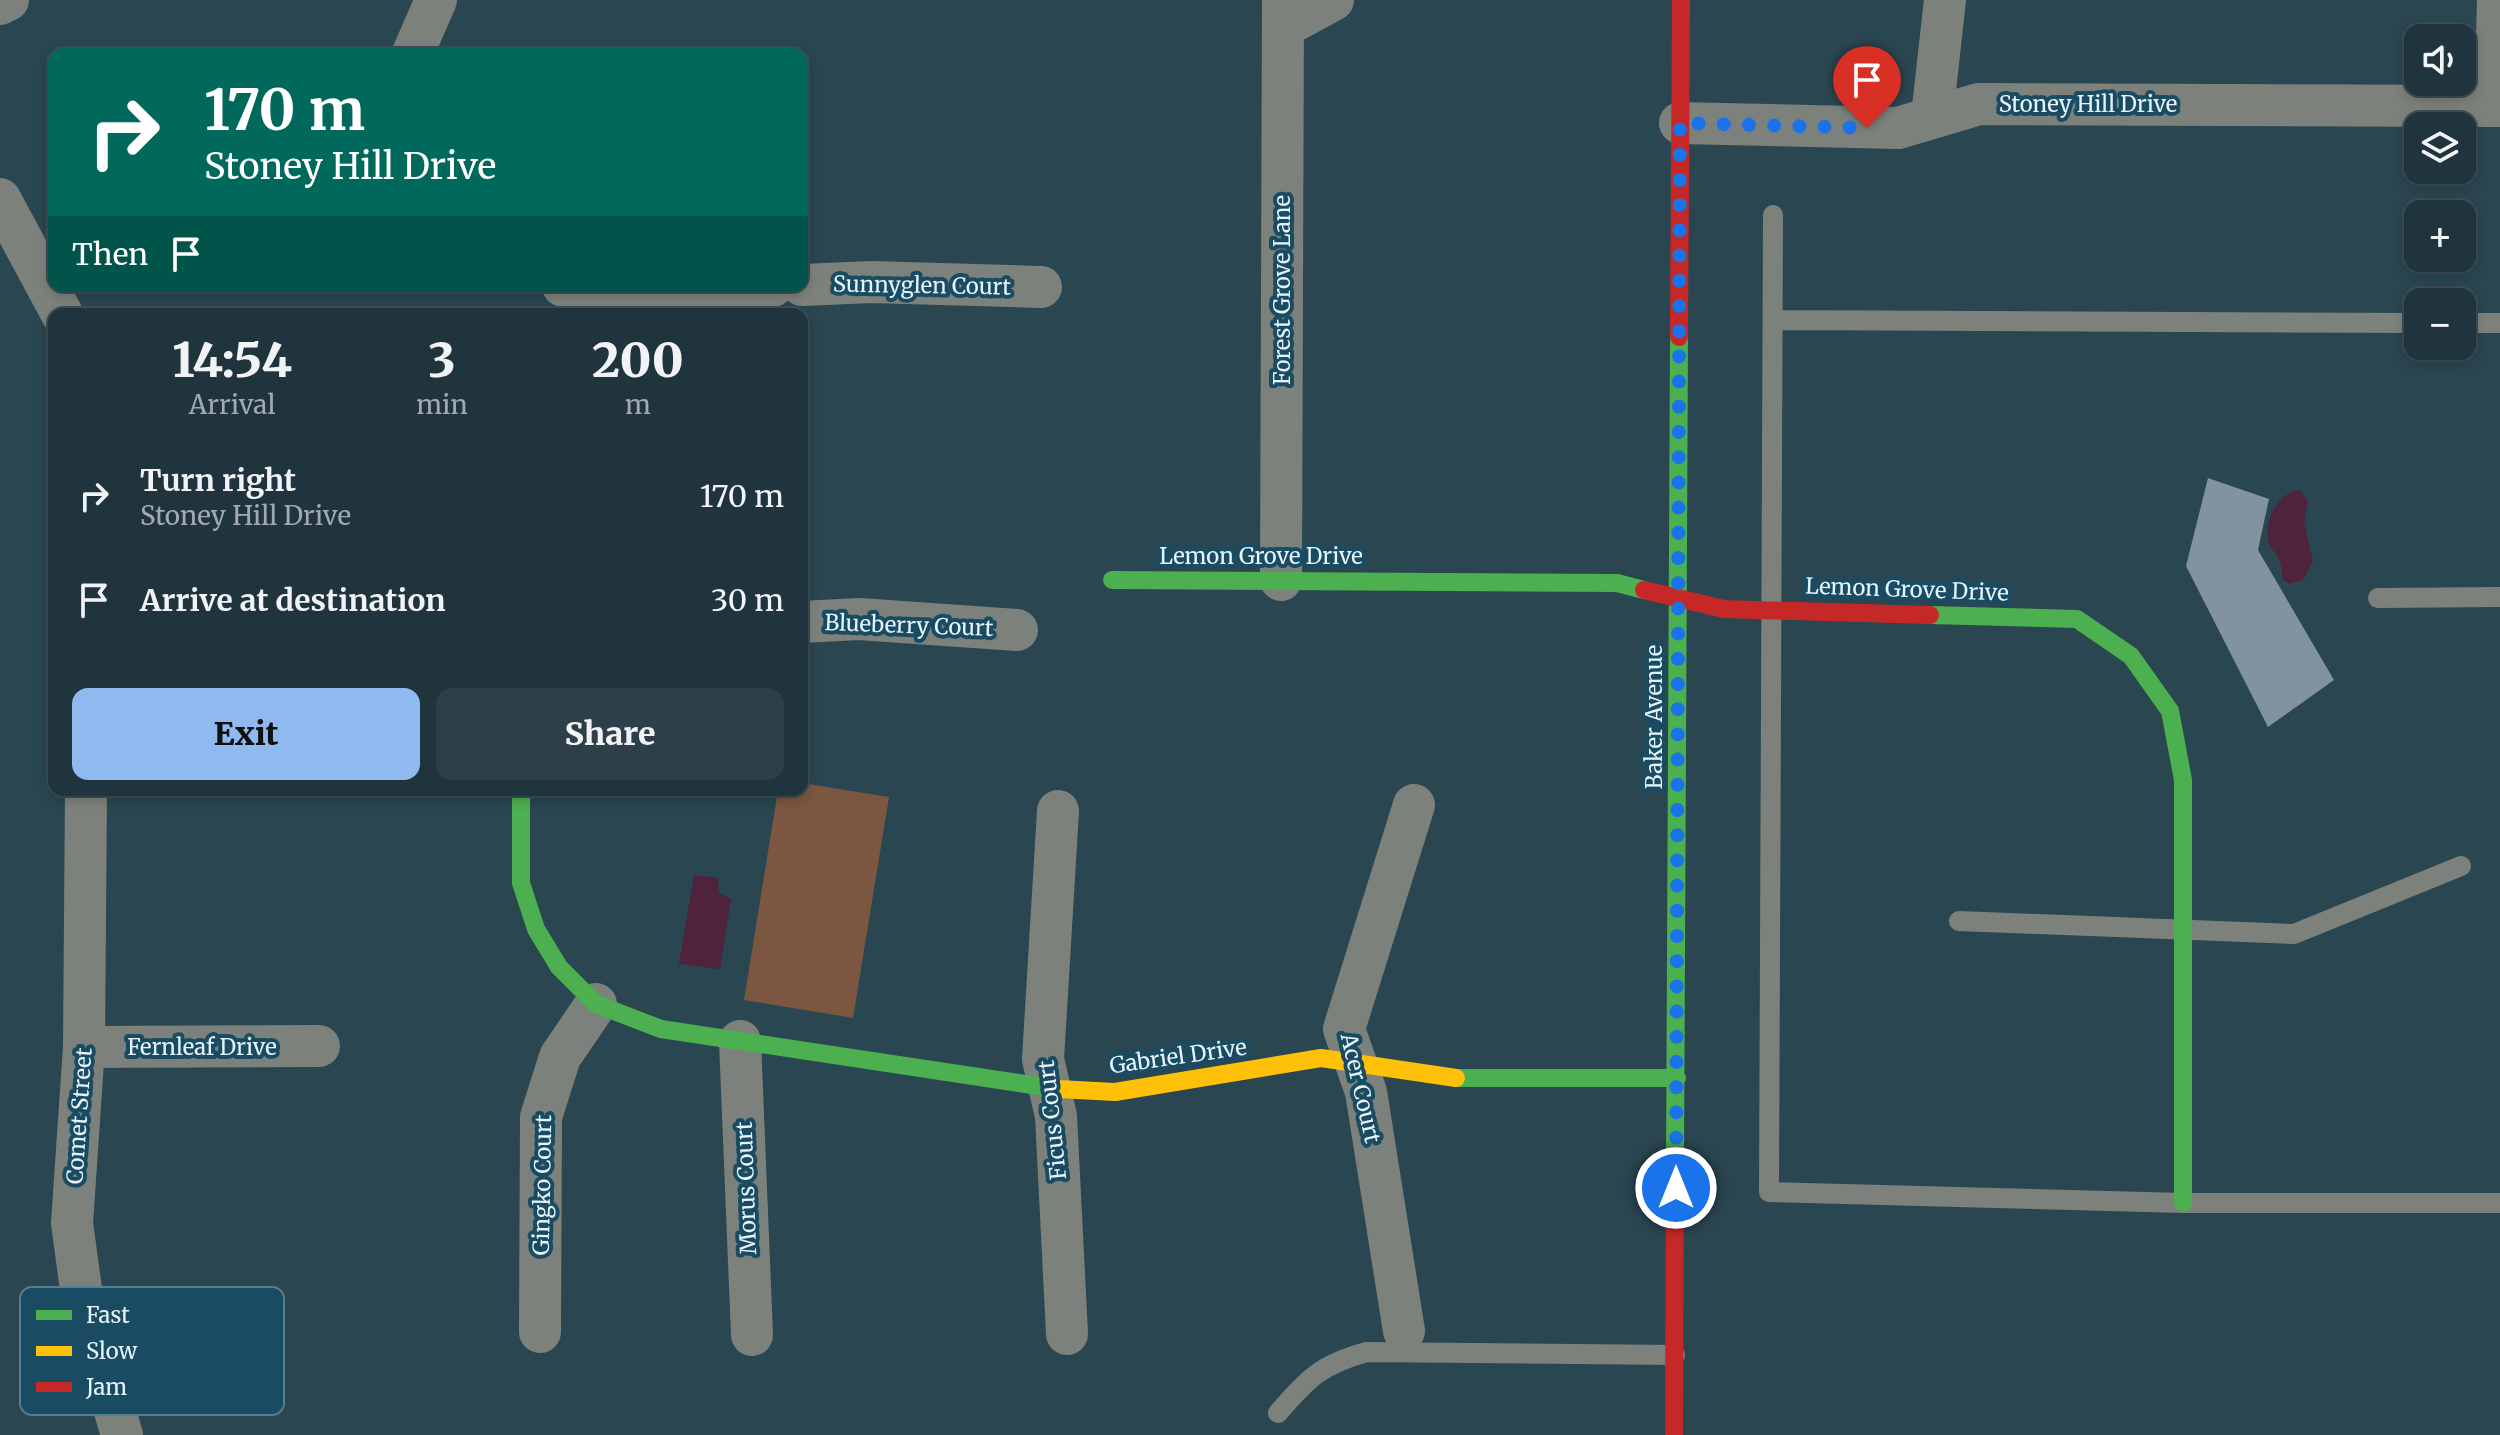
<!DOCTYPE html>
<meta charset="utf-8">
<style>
body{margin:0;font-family:Merriweather,serif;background:#2d3f48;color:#f1f3f6;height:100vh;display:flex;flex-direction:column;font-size:30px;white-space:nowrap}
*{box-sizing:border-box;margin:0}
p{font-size:26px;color:#a2aab0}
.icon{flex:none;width:44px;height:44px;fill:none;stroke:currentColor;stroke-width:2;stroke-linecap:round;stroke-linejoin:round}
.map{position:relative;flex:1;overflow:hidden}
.details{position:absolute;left:48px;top:308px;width:760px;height:488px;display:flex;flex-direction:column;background:#20343d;border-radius:16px;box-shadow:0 4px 12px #0003,0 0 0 2px #3d4f57}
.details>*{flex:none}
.guide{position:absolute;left:48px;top:48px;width:760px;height:244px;border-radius:16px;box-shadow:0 4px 12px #0003,0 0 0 2px #3d4f57;background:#00695c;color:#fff;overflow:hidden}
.buttons{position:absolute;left:2404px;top:24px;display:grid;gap:16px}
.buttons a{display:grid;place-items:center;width:72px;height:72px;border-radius:16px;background:#20343d;box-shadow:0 4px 12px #0003,0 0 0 2px #3d4f57;font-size:40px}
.pin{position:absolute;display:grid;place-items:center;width:68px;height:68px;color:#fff;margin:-82px -34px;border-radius:50% 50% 50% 0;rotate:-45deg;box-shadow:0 0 8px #0007}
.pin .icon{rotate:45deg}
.me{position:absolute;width:88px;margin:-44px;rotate:0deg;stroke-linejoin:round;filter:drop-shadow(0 0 6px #0008)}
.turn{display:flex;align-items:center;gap:28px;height:168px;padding:0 24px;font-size:36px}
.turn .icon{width:104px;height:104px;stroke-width:2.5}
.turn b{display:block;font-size:56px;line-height:68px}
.then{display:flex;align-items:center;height:76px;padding:0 24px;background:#0003;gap:16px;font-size:30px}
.eta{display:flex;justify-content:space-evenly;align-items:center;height:136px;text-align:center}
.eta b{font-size:48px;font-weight:800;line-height:56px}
.button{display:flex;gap:16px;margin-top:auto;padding:16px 24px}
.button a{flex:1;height:92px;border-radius:16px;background:#90b9f0;color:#111;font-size:32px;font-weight:800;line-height:92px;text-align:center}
.button a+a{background:#2d3f48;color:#f1f3f6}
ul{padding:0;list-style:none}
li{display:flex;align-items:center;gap:24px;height:104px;padding:0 24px}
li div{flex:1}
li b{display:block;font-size:30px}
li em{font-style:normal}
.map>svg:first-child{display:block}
.green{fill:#7b5741}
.water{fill:#4e233b}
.building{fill:#80939f}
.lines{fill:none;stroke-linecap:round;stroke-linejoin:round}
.lane{stroke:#7c827b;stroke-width:20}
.street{stroke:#7c827b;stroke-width:42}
.fast{stroke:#4caf50;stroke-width:18}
.slow{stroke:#ffc107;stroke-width:18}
.jam{stroke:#c62828;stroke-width:18}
.route{stroke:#1a73e8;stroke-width:14;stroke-dasharray:0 25.2}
.labels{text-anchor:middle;stroke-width:8;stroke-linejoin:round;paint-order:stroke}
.street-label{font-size:22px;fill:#e7f4fb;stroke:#194c62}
.key{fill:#194c62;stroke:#577e90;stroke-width:2}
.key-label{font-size:22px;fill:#e7f4fb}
</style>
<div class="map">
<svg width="2500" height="1435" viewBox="0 0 2500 1435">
<rect width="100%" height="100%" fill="#2a4651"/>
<path class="green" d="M802,783L889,797L853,1018L744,1000L778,790H802Z"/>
<path class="water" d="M2300,490L2308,501L2304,522L2313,561L2303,580L2289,584L2283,580C2282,574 2282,567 2280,561C2277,553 2269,548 2268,539C2264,519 2280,491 2300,490Z
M694,875L718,878L719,893L731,899L720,969L679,964Z"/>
<path class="building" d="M2208,478L2269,499L2258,550L2334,680L2268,727L2186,566Z"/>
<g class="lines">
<path class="lane" d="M1773,215L1769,1192L2183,1203H2500
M1773,320L2418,323
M2462,323H2500
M2378,598L2500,597
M1959,921L2294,934L2461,866
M1278,1413C1308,1378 1322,1364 1367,1352L1675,1355"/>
<path class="street" d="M0,4L8,0
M1283,27L1333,0
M416,54L413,53L436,0
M2495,106L2498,0
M1932,117L1945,0
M1680,123L1898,128L1979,104L2500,106
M0,199L62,314
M802,285L872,282L1041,287
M563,286L629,300L773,286
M1281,580L1283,0
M802,622L859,619L1017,630
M86,790L84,1047L72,1223L83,1304L122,1435
M1058,811L1043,1059L1056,1116L1067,1334
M740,1041L752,1335
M84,1047L319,1046
M1404,1331L1366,1092L1344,1029L1414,805
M540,1332L541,1117L560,1057L596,1004"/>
<path class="fast" d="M1112,580L1617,583L1644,590
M1930,615L2077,619L2131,656L2170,711L2183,780V1203
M521,790V883L536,929L559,967L596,1004L661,1029L1058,1089
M1456,1078H1677
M1675,1160L1679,337"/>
<path class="slow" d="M1058,1089L1115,1092L1321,1058L1456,1078"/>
<path class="jam" d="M1679,337L1681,0
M1644,590L1724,609L1930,615
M1674,1435L1675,1160"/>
</g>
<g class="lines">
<path class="route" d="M1676,1188L1680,123L1867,128"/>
</g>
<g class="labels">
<g class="street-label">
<text x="2088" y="112">Stoney Hill Drive</text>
<text transform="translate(922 285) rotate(1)" y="8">Sunnyglen Court</text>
<text transform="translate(1282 290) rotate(-90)" y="8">Forest Grove Lane</text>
<text x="1261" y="564">Lemon Grove Drive</text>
<text transform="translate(1907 589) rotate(2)" y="8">Lemon Grove Drive</text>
<text transform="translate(909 625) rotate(2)" y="8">Blueberry Court</text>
<text transform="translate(1654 717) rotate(-90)" y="8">Baker Avenue</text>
<text x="202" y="1055">Fernleaf Drive</text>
<text transform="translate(1178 1056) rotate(-8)" y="8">Gabriel Drive</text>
<text transform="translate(1361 1088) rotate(77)" y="8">Acer Court</text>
<text transform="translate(79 1116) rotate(-86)" y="8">Comet Street</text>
<text transform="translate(1052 1120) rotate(-96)" y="8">Ficus Court</text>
<text transform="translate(542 1185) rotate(-89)" y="8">Gingko Court</text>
<text transform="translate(746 1188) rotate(-92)" y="8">Morus Court</text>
</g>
</g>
<rect x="20" y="1287" width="264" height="128" rx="12" class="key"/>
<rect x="36" y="1310" width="36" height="10" fill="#4caf50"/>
<rect x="36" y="1346" width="36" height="10" fill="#ffc107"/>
<rect x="36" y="1382" width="36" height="10" fill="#c62828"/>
<g class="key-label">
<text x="86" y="1323">Fast</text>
<text x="86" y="1359">Slow</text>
<text x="86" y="1395">Jam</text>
</g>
</svg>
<div class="buttons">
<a><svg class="icon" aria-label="sound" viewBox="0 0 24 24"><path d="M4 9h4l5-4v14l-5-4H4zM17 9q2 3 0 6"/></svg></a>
<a><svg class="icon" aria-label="layers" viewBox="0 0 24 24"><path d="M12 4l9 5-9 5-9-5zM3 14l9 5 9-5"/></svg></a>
<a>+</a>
<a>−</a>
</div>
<div class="pin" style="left:1867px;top:128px;background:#d93025"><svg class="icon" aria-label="arrive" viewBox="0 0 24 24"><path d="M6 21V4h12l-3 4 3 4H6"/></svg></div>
<svg class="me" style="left:1676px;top:1188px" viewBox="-20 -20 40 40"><circle r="17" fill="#1a73e8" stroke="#fff" stroke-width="3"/><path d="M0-11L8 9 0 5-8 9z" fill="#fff"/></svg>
<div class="guide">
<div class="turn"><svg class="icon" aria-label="right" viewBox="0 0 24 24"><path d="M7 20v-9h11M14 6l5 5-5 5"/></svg><div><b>170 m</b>Stoney Hill Drive</div></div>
<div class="then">Then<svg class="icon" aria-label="arrive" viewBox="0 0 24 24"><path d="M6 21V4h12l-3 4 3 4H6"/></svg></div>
</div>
<section class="details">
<div class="eta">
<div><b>14:54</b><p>Arrival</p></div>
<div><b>3</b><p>min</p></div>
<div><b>200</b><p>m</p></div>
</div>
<ul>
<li><svg class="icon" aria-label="right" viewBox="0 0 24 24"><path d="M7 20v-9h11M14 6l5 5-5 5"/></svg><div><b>Turn right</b><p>Stoney Hill Drive</p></div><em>170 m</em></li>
<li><svg class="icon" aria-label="arrive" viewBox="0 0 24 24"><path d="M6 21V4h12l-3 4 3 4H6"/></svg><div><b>Arrive at destination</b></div><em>30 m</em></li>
</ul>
<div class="button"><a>Exit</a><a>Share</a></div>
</section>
</div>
